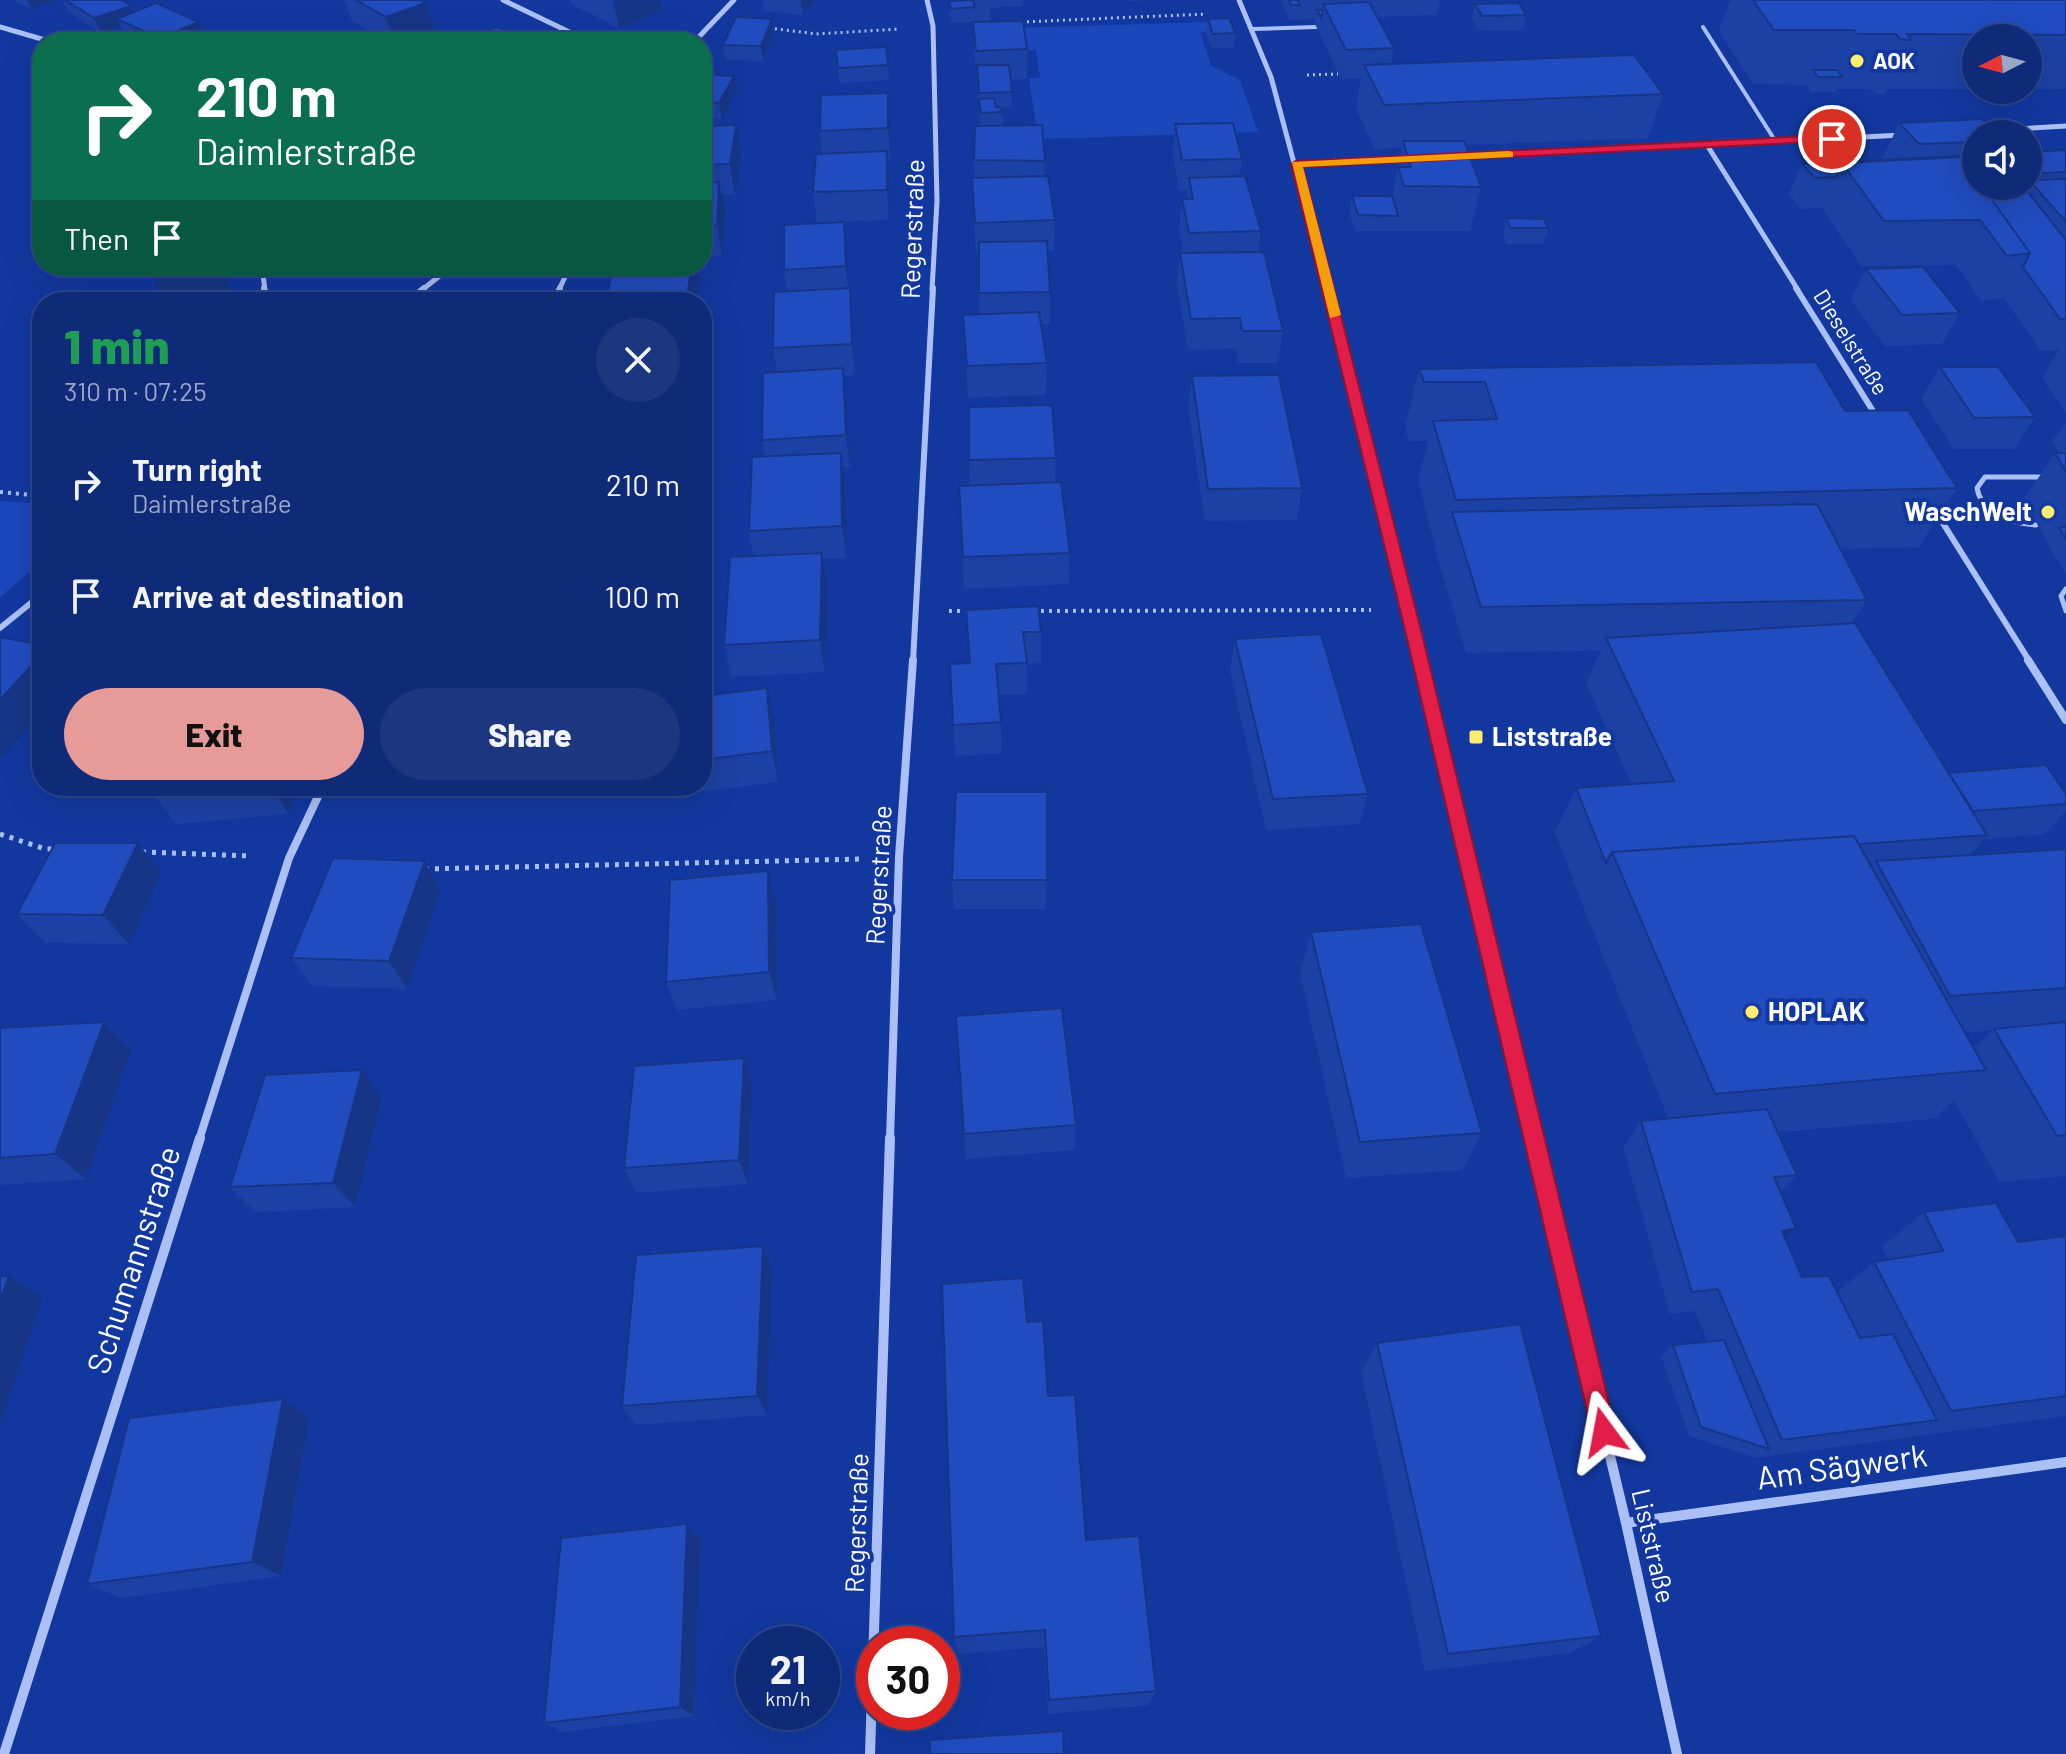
<!DOCTYPE html>
<meta charset="utf-8">
<style>
body{margin:0;font-family:Barlow,sans-serif;background:#1c3680;color:#f1f3f6;height:100vh;display:flex;flex-direction:column;font-size:30px;white-space:nowrap}
*{box-sizing:border-box;margin:0}
p{font-size:26px;color:#9ba7c6}
.icon{flex:none;width:44px;height:44px;fill:none;stroke:currentColor;stroke-width:2;stroke-linecap:round;stroke-linejoin:round}
.map{position:relative;flex:1;overflow:hidden}
.drawer{position:absolute;left:32px;top:292px;width:680px;height:504px;display:flex;flex-direction:column;background:#0e2a78;border-radius:32px;box-shadow:0 8px 32px #0002,0 0 0 2px #2e468a}
.drawer>*{flex:none}
.banner{position:absolute;left:32px;top:32px;width:680px;height:244px;border-radius:32px;box-shadow:0 8px 32px #0002,0 0 0 2px #2e468a;background:#0b6e4f;color:#fff;overflow:hidden}
.needle{width:52px;rotate:264deg}
.fabs{position:absolute;left:1962px;top:24px;display:grid;gap:16px}
.fabs a{display:grid;place-items:center;width:80px;height:80px;border-radius:50%;background:#0e2a78;box-shadow:0 8px 32px #0002,0 0 0 2px #2e468a;font-size:40px}
.speed{position:absolute;left:736px;top:1626px;display:flex;gap:16px;font-size:40px;font-weight:700;text-align:center}
.speed>*{display:grid;place-content:center;width:104px;height:104px;border-radius:50%;background:#0e2a78;box-shadow:0 8px 32px #0002,0 0 0 2px #2e468a;line-height:1}
.speed small{font-size:20px;font-weight:400}
.speed .limit{border:12px solid #d22;background:#fff;color:#111}
.pin{position:absolute;display:grid;place-items:center;width:68px;height:68px;color:#fff;margin:-34px;border:4px solid #fff;border-radius:50%;box-shadow:0 2px 8px #0007}
.me{position:absolute;width:88px;margin:-44px;rotate:347deg;stroke-linejoin:round;filter:drop-shadow(0 0 6px #0008)}
.turn{display:flex;align-items:center;gap:28px;height:168px;padding:0 32px;font-size:36px}
.turn .icon{width:104px;height:104px;stroke-width:2.5}
.turn b{display:block;font-size:56px;line-height:68px}
.then{display:flex;align-items:center;height:76px;padding:0 32px;background:#0003;gap:16px;font-size:30px}
.round{display:grid;place-items:center;flex:none;width:84px;height:84px;border-radius:42px;background:#1c3680}
.head{display:flex;align-items:center;justify-content:space-between;height:136px;padding:0 32px}
h1{font-size:48px;font-weight:800;line-height:60px;color:#1e9e55}
.cta{display:flex;gap:16px;margin-top:auto;padding:16px 32px}
.cta a{flex:1;height:92px;border-radius:48px;background:#e69b98;color:#111;font-size:32px;font-weight:800;line-height:92px;text-align:center}
.cta a+a{background:#1c3680;color:#f1f3f6}
ul{padding:0;list-style:none}
li{display:flex;align-items:center;gap:24px;height:112px;padding:0 32px}
li div{flex:1}
li b{display:block;font-size:30px}
li em{font-style:normal}
.map>svg:first-child{display:block}
.green{fill:#1a47ba}
.lines{fill:none;stroke-linecap:round;stroke-linejoin:round}
.path-far2{stroke:#abc0f5;stroke-width:3;stroke-dasharray:2 4;stroke-linecap:butt}
.path-far1{stroke:#abc0f5;stroke-width:4;stroke-dasharray:3 5;stroke-linecap:butt}
.path{stroke:#abc0f5;stroke-width:5;stroke-dasharray:4 6;stroke-linecap:butt}
.service-far1{stroke:#abc0f5;stroke-width:4}
.service{stroke:#abc0f5;stroke-width:5}
.minor-far3{stroke:#abc0f5;stroke-width:5}
.minor-far2{stroke:#abc0f5;stroke-width:6}
.minor-far1{stroke:#abc0f5;stroke-width:8}
.minor{stroke:#abc0f5;stroke-width:10}
.wall{fill:#1c41a4;fill-rule:evenodd}
.shaded-wall{fill:#163586}
.building{fill:#204cbf;stroke:#163586;stroke-width:2}
.route{fill:#e11d48;stroke:#92132f;stroke-width:2}
.slow{fill:#f59e0b}
.poi-dot{fill:#ffee6e;stroke:#1238a0;stroke-width:3}
.labels{text-anchor:middle;stroke-width:8;stroke-linejoin:round;paint-order:stroke}
.far-poi-label{font-size:22px;font-weight:bold;fill:#fff;stroke:#1238a0;text-anchor:start}
.far-street-label{font-size:22px;fill:#fff;stroke:#1238a0}
.street-label{font-size:26px;fill:#fff;stroke:#1238a0}
.poi-label{font-size:26px;font-weight:bold;fill:#fff;stroke:#1238a0;text-anchor:start}
.near-street-label{font-size:32px;fill:#fff;stroke:#1238a0}
</style>
<div class="map">
<svg width="2066" height="1754" viewBox="0 0 2066 1754">
<rect width="100%" height="100%" fill="#1238a0"/>
<path class="green" d="M1213,22L1216,31L1200,32L1211,66L1240,80L1258,132L1038,139L1029,78H1040L1036,50H1014L1011,28Z
M0,501L42,504V561L0,597Z"/>
<g class="lines">
<path class="path-far2" d="M1021,22L1206,14
M769,28L816,34L899,29
M1307,75L1338,74"/>
<path class="path-far1" d="M0,492L42,496
M949,611H971
M1033,611L1371,610"/>
<path class="path" d="M0,834L45,849H57
M142,852L252,856
M425,869L863,859"/>
<path class="service-far1" d="M1703,27L1776,142
M1253,29L1316,27"/>
<path class="service" d="M2036,525C2012,523 1982,516 1977,488L1985,477H2046
M2066,589L2061,596L2066,611"/>
<path class="minor-far3" d="M503,0L590,42
M927,0L933,26L937,201L932,290
M1239,0L1271,77L1328,290
M0,27L52,42
M694,42L734,0
M1984,131L2066,126
M1707,145L1798,290
M1461,157L1903,135
M1296,164L1408,159
M262,266L265,290
M422,290L452,266
M559,290L570,266"/>
<path class="minor-far2" d="M264,288L266,302
M1327,288L1421,662
M1796,288L1878,419
M407,302L424,288
M553,302L560,288
M1934,509L2030,662
M0,628L42,594
M913,662L933,288"/>
<path class="minor-far1" d="M1420,660L1535,1140
M2028,660L2066,720
M199,1140L289,858L323,786
M890,1140L899,857L913,660"/>
<path class="minor" d="M1534,1138L1626,1523L1677,1754
M1626,1523L2066,1462
M4,1754L200,1138
M870,1754L890,1138"/>
</g>
<path class="wall" d="M12,0H56L32,9Z
M62,0H122L131,6L134,12L199,22L208,42H128L121,26L101,33L69,12Z
M344,0H420L426,3L435,32L408,42H389L352,21Z
M570,0H661L663,10L619,28L571,4Z
M762,0H816L803,15L764,11Z
M970,0H1023V6L990,8L991,21L1027,49V79L1011,80L1012,107L1002,108L1003,126L1045,161L1044,176L1055,220L1054,251H1047L1050,292V324H1041L1047,363L1046,395L968,398L963,315L979,314V254H976L972,178H975L974,160L981,126L974,51L973,22L951,23L949,1Z
M1127,0H1162L1127,1Z
M1281,0H1440L1437,15L1377,17L1394,48L1391,64L1663,94L1648,138L1466,145L1481,187L1470,231H1355L1349,212L1352,196H1392L1402,148L1375,149L1356,109L1361,78L1341,79L1315,24V19L1289,20Z
M1730,0H2066V89H2028V38H1976V89H1888L1885,94H1875L1871,89H1837L1836,92H1811L1807,85L1753,84L1719,31Z
M1475,4L1526,15L1523,30L1478,31L1472,18Z
M772,19L774,33L763,61L726,60L723,45Z
M1208,19L1235,33L1234,48H1212L1206,34Z
M836,50L888,65L889,80L839,83Z
M702,74L737,91L722,119L702,117Z
M888,93L890,123L891,159H888L889,182V220L817,223L813,192L822,153L820,131Z
M1899,123L1976,134V186H2028V152L2066,150V413L2042,378L2059,350H2040L2004,298L1981,301L1956,265L1861,266L1822,208L1801,209L1789,194L1802,164L1882,160Z
M1175,124L1242,159L1240,176L1261,231L1258,252L1283,331L1278,363H1238L1236,349L1188,350L1177,284L1180,253H1184L1179,230L1182,199H1187V190L1179,191L1173,154Z
M736,125L741,155L735,195H721L725,213L722,256L702,257V126Z
M1507,218L1548,228L1543,244H1506L1503,234Z
M848,253L849,288L853,319L855,375L844,376L847,400L850,467H843L845,485L847,558L823,559L827,585L825,672L731,677L724,645L754,556L749,531L765,457L762,440L777,372L773,348L787,291L784,270Z
M1866,269L1960,313L1942,344L1885,346L1851,300Z
M1940,367L2035,417L2014,449H1954L1921,399Z
M1419,369L1845,411L1957,488L1919,547L1840,549L1867,600L1852,623L1949,773L2066,794V811L2045,834L1984,839L1970,855L2066,849V1176L1999,1182L1954,1100L1934,1119L1778,1132L1797,1175L1781,1192L1796,1228L1785,1238L1802,1277L1837,1292L1874,1262L1889,1260L1882,1247L1924,1212L2018,1242L2066,1236V1416L1756,1458L1689,1436L1661,1356L1673,1345L1708,1342L1695,1311L1670,1314L1623,1147L1641,1121L1668,1118L1583,906L1555,832L1576,788L1632,784L1586,684L1601,650L1466,653L1438,559L1418,480L1428,441H1409L1405,427ZM1992,1031L1974,1048L1965,1032Z
M1192,376L1302,488L1297,520L1205,521L1188,408Z
M2066,422V573H2065L2047,543L2024,499L2055,453H2059L2052,442Z
M1056,458L1055,482L1070,553L1069,584L964,589L959,486H970L969,460Z
M966,610L1041,632V663L1027,664V694L999,695L1002,753L955,756L950,664L969,663Z
M1235,639L1368,794L1360,824L1266,830L1230,671Z
M702,696L774,719L778,782L679,794L677,786H702Z
M156,786H297L289,814L176,824L153,794Z
M1047,792L1046,909H954L952,880Z
M162,872L129,944L45,943L17,914Z
M441,891L407,989L312,986L291,958Z
M775,901L777,1000L677,1010L666,982Z
M1311,932L1482,1133L1462,1170L1346,1178L1300,973Z
M104,1022L131,1049L86,1179L0,1185V1028Z
M362,1070L382,1097L355,1207L255,1212L230,1187Z
M752,1085L748,1184L637,1193L624,1168Z
M1076,1125L1074,1150L966,1159L964,1134Z
M772,1269L767,1415L636,1425L622,1406Z
M1027,1322L1048,1396L1086,1540L1156,1691L1149,1705L1048,1714L1044,1647L958,1654L954,1637Z
M1377,1343L1601,1636L1570,1653L1425,1671L1361,1372Z
M283,1399L309,1418L281,1576L122,1598L87,1584Z
M687,1524L700,1539L694,1716L563,1732L544,1723Z"/>
<path class="shaded-wall" d="M27,0H56L32,9Z
M613,0H661L663,10L619,28Z
M802,0H816L803,15L801,1Z
M426,3L435,32L408,42H395L386,17Z
M131,6L138,20L117,19L121,26L101,33L94,18Z
M772,19L774,33L763,61L761,46Z
M199,22L208,42H161L159,38Z
M734,76L737,91L722,119L719,103Z
M888,93L890,123L891,159L888,128Z
M736,125L741,155L735,195L730,164Z
M887,151L889,182V220L887,190Z
M719,182L725,213L722,256L717,225Z
M844,222L848,253L849,298L846,266Z
M184,266H223L231,290L181,302H164L150,274Z
M692,266H697L701,282L698,302H686Z
M850,288L853,319L855,375L852,344Z
M843,368L847,400L850,467L846,435Z
M841,453L845,485L847,558L842,526Z
M822,553L827,585L825,672L820,640Z
M42,654V712L0,759V700Z
M767,688L774,719L778,782L772,751Z
M271,786H297L289,814Z
M138,843L162,872L129,944L103,915Z
M425,861L441,891L407,989L389,961Z
M768,871L775,901L777,1000L769,972Z
M104,1022L131,1049L86,1179L55,1154Z
M744,1058L752,1085L748,1184L739,1160Z
M362,1070L382,1097L355,1207L333,1183Z
M1796,1228L1771,1251L1782,1231Z
M763,1246L772,1269L767,1415L757,1396Z
M9,1276L42,1298L0,1424V1301Z
M283,1399L309,1418L281,1576L252,1562Z
M687,1524L700,1539L694,1716L680,1707Z"/>
<path class="building" d="M65,0H122L131,6L94,18Z
M356,0H420L426,3L386,17Z
M973,0L975,7L951,9L949,1Z
M1289,0H1298L1300,5H1291Z
M1753,0H2066V35L1907,34L1911,40L1900,39L1896,34H1857L1854,30H1774Z
M1369,2L1394,48L1346,50L1323,4Z
M156,3L199,22L159,38L117,19Z
M1519,3L1526,15L1482,16L1475,4Z
M1317,10H1323L1321,18Z
M736,17L772,19L761,46L723,45Z
M1229,18L1235,33L1213,34L1208,19Z
M1023,21L1027,49L976,51L973,22Z
M497,27L537,42H456Z
M886,47L888,65L838,68L836,50Z
M1634,55L1663,94L1384,105L1364,65Z
M977,65H1009L1012,92L979,93Z
M1813,70H1837L1842,77H1818Z
M702,74L734,76L719,103L702,102Z
M888,93V128L820,131L821,95Z
M994,98L996,107H1001L1002,112L981,113L979,99Z
M1982,119L1997,134H1976V142L1919,144L1899,123Z
M1233,123L1242,159L1182,160L1175,124Z
M736,125L730,164L702,165V126Z
M1042,125L1045,161L974,160L975,126Z
M1403,141H1464L1481,187L1404,186L1398,167H1411Z
M2066,150V172L2043,173L2037,167H2028V152Z
M887,151V190L813,192L816,154Z
M1976,155V177L1962,157L1842,163L1836,177L1815,178L1802,164Z
M1962,157L1976,177V186H1982L2030,253L2007,256L1980,220L1884,221L1842,163Z
M1048,176L1055,220L975,223L972,178Z
M1245,176L1261,231L1189,233L1182,199H1193L1189,178Z
M2066,179V222L2029,180Z
M719,182L717,225L702,226V183Z
M1982,186H2023L2066,240V319H2060L2023,267L2030,253Z
M1352,196H1392L1398,216L1358,215Z
M1507,218L1544,219L1548,228H1510Z
M844,222L846,266L784,270V225Z
M1047,241L1050,292L979,293V242Z
M1264,252L1283,331H1242L1240,318L1191,319L1180,253Z
M148,266H184L150,274Z
M613,266H692L686,302H606Z
M1923,267L1960,313L1902,315L1866,269Z
M850,288L852,344L773,348L774,292Z
M211,300L210,302H193Z
M1039,312L1047,363L967,366L963,315Z
M1816,362L1845,411L1908,410L1957,488L1456,500L1433,421L1497,419L1485,382H1424L1419,369Z
M1940,367H1998L2035,417L1974,418Z
M843,368L846,435L762,440L763,373Z
M1279,375L1302,488L1208,489L1192,376Z
M1052,405L1056,458L969,460V407Z
M841,453L842,526L749,531L752,457Z
M2055,453H2066V472Z
M1061,482L1070,553L963,557L959,486Z
M1817,504L1867,600L1481,607L1452,512Z
M2059,527H2066V539Z
M822,553L820,640L724,645L730,557Z
M1038,606L1041,632H1023L1027,663L996,664L1001,722L953,725L950,664L970,663L966,610Z
M1855,623L1987,835L1859,844L1854,836L1612,852L1606,863L1576,788L1674,781L1606,638Z
M1321,634L1368,794L1273,799L1235,639Z
M0,637L42,645V654L0,700Z
M767,688L772,751L702,760V696Z
M2046,765L2066,794V804L1973,811L1949,773Z
M156,786H246L153,794Z
M956,792H1047V880H952Z
M1854,836L1986,1070L1715,1094L1612,852Z
M55,843H138L103,915L17,914Z
M2066,849V988L1950,996L1876,861Z
M333,858L425,861L389,961L291,958Z
M768,871L769,972L666,982L670,880Z
M1421,924L1482,1133L1360,1142L1311,932Z
M1062,1008L1076,1125L964,1134L956,1016Z
M104,1022L55,1154L0,1158V1028Z
M2066,1022V1135L2057,1136L1994,1029Z
M744,1058L739,1160L624,1168L634,1066Z
M362,1070L333,1183L230,1187L265,1075Z
M1767,1109L1797,1175L1774,1177L1796,1228L1782,1231L1802,1277L1829,1276L1860,1338L1893,1334L1937,1420L1782,1440L1718,1289L1692,1292L1641,1121Z
M1996,1203L2018,1242L2066,1236V1396L1951,1411L1874,1262L1943,1251L1924,1212Z
M763,1246L757,1396L622,1406L636,1255Z
M9,1276L0,1301V1277Z
M1023,1278L1027,1322L1043,1321L1048,1396L1075,1395L1086,1540L1139,1536L1156,1691L1049,1700L1045,1630L954,1637L942,1284Z
M1520,1324L1601,1636L1448,1654L1377,1343Z
M1724,1340L1769,1449L1701,1427L1673,1345Z
M283,1399L252,1562L87,1584L129,1418Z
M687,1524L680,1707L544,1723L561,1538Z
M1063,1731L1064,1754H930V1740Z"/>
<path class="route" d="M1832,135L1836,136V141L1303,167L1421,630L1616,1432L1612,1441L1604,1444L1596,1441L1592,1432L1405,630L1291,164L1296,161Z"/>
<path class="slow" d="M1509,151L1513,152V157L1303,167L1341,315L1330,318L1292,162Z"/>
<g class="poi-dot">
<circle cx="1857" cy="61" r="8"/>
<circle cx="2048" cy="512" r="8"/>
<rect x="1468" y="729" width="16" height="16" rx="4"/>
<circle cx="1752" cy="1012" r="8"/>
</g>
<g class="labels">
<g class="far-poi-label">
<text x="1873" y="69">AOK</text>
</g>
<g class="far-street-label">
<text transform="translate(1851 342) rotate(58)" y="8">Dieselstraße</text>
</g>
<g class="street-label">
<text transform="translate(913 229) rotate(-88)" y="9">Regerstraße</text>
<text transform="translate(879 875) rotate(-87)" y="9">Regerstraße</text>
<text transform="translate(857 1523) rotate(-88)" y="9">Regerstraße</text>
<text transform="translate(1653 1546) rotate(77)" y="9">Liststraße</text>
</g>
<g class="poi-label">
<text x="2032" y="521" text-anchor="end">WaschWelt</text>
<text x="1492" y="746">Liststraße</text>
<text x="1768" y="1021">HOPLAK</text>
</g>
<g class="near-street-label">
<text transform="translate(134 1260) rotate(-72)" y="11">Schumannstraße</text>
<text transform="translate(1842 1467) rotate(-8)" y="11">Am Sägwerk</text>
</g>
</g>
</svg>
<div class="fabs">
<a><svg class="needle" viewBox="-14 -14 28 28"><path d="M0-13l5 13h-10z" fill="#e53935"/><path d="M0 13l5-13h-10z" fill="#9ba7c6"/></svg></a>
<a><svg class="icon" aria-label="sound" viewBox="0 0 24 24"><path d="M4 9h4l5-4v14l-5-4H4zM17 9q2 3 0 6"/></svg></a>
</div>
<div class="speed"><div>21<small>km/h</small></div><div class="limit">30</div></div>
<div class="pin" style="left:1832px;top:139px;background:#d93025"><svg class="icon" aria-label="arrive" viewBox="0 0 24 24"><path d="M6 21V4h12l-3 4 3 4H6"/></svg></div>
<svg class="me" style="left:1604px;top:1432px" viewBox="-20 -20 40 40"><path d="M0-17L14 15 0 8-14 15z" fill="#e11d48" stroke="#fff" stroke-width="4"/></svg>
<div class="banner">
<div class="turn"><svg class="icon" aria-label="right" viewBox="0 0 24 24"><path d="M7 20v-9h11M14 6l5 5-5 5"/></svg><div><b>210 m</b>Daimlerstraße</div></div>
<div class="then">Then<svg class="icon" aria-label="arrive" viewBox="0 0 24 24"><path d="M6 21V4h12l-3 4 3 4H6"/></svg></div>
</div>
<section class="drawer">
<div class="head"><div><h1>1 min</h1><p>310 m · 07:25</p></div><a class="round"><svg class="icon" aria-label="close" viewBox="0 0 24 24"><path d="M6 6l12 12M18 6L6 18"/></svg></a></div>
<ul>
<li><svg class="icon" aria-label="right" viewBox="0 0 24 24"><path d="M7 20v-9h11M14 6l5 5-5 5"/></svg><div><b>Turn right</b><p>Daimlerstraße</p></div><em>210 m</em></li>
<li><svg class="icon" aria-label="arrive" viewBox="0 0 24 24"><path d="M6 21V4h12l-3 4 3 4H6"/></svg><div><b>Arrive at destination</b></div><em>100 m</em></li>
</ul>
<div class="cta"><a>Exit</a><a>Share</a></div>
</section>
</div>
